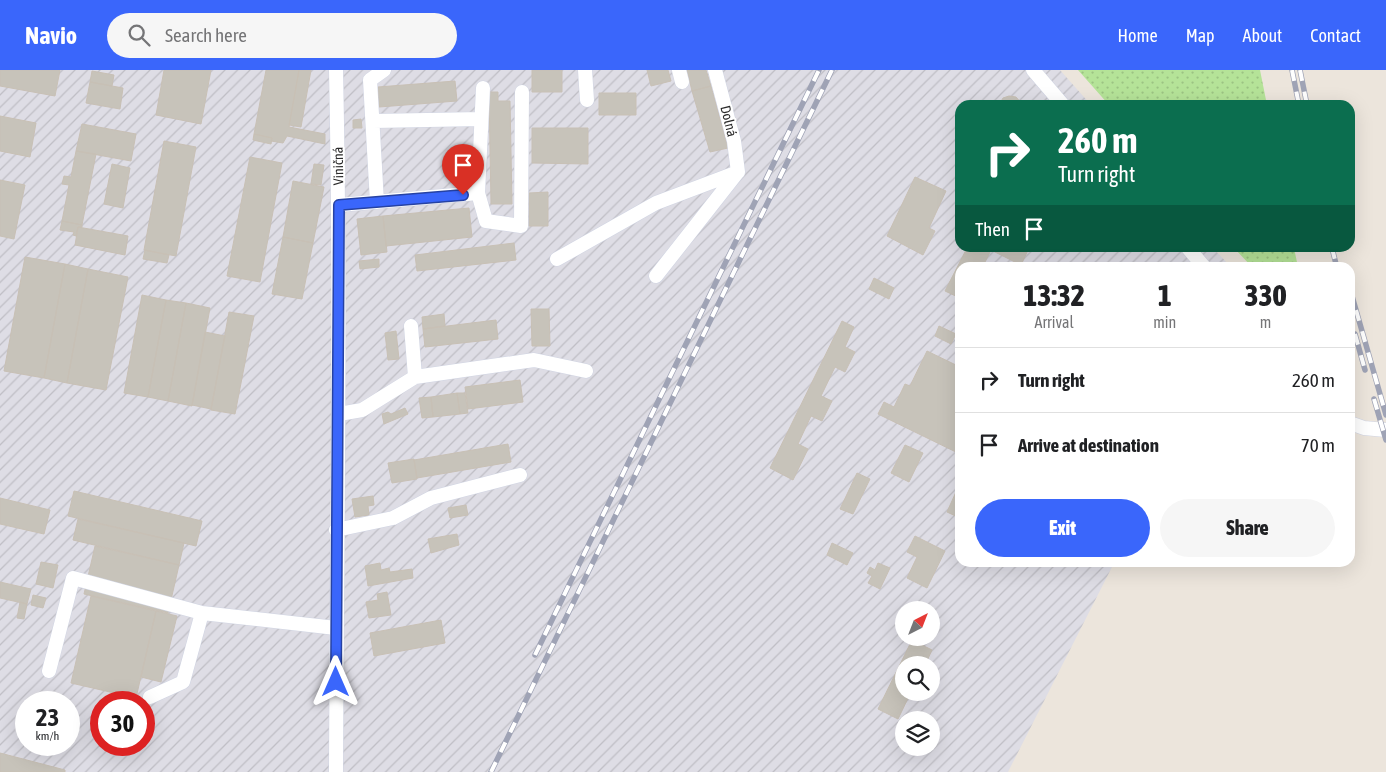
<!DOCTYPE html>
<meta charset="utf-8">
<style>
body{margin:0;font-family:"Asap Condensed",sans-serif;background:#f6f6f6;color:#202124;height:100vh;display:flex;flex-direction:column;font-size:19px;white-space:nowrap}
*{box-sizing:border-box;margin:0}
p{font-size:16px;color:#757577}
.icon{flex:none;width:28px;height:28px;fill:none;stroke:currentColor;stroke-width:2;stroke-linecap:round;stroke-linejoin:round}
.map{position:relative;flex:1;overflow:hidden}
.details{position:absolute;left:955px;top:192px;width:400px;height:305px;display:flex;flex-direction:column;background:#fff;border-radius:15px;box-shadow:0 5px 20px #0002}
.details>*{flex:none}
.top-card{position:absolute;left:955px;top:30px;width:400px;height:152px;border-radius:15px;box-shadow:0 5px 20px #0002;background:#0b6e4f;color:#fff;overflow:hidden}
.needle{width:32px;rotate:42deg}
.tools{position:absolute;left:895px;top:531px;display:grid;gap:10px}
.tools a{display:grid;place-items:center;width:45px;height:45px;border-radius:50%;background:#fff;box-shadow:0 5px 20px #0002;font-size:25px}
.speed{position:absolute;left:15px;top:621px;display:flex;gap:10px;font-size:25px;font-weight:700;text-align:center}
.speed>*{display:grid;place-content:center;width:65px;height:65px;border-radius:50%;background:#fff;box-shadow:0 5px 20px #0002;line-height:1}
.speed small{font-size:12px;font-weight:400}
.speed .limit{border:8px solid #d22;background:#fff;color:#111}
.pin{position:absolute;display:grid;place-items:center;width:42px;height:42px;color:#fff;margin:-51px -21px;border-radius:50% 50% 50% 0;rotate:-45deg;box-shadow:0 0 5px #0007}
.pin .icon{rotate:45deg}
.me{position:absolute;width:55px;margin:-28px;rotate:0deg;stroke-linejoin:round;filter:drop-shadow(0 0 4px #0008)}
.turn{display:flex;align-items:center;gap:18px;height:105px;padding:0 20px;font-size:22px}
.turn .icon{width:65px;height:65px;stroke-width:2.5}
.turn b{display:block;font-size:35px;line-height:42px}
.then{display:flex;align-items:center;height:48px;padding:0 20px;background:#0003;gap:10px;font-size:19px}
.eta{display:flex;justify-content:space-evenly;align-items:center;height:85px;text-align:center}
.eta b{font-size:30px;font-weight:800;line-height:35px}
.primary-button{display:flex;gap:10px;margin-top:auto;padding:10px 20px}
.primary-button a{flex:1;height:58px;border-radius:30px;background:#3a66fb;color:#fff;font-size:20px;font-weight:800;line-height:58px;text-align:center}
.primary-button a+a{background:#f6f6f6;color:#202124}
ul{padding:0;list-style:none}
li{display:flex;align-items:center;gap:15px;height:65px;padding:0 20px;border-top:1px solid #e0e0e0}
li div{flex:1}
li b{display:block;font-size:19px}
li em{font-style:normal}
header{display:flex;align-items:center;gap:30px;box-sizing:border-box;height:70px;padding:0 25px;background:#3a66fb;color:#fff}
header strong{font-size:24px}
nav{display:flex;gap:28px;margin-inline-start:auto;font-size:18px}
.search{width:350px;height:45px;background:#f6f6f6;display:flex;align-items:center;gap:12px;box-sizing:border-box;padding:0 18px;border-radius:28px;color:#757577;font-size:19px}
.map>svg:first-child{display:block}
.industrial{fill:url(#industrial-furrows);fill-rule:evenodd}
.grass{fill:url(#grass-dots)}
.building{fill:#c7c3ba;stroke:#c8c0b5}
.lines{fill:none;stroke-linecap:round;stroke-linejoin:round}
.minor-casing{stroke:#d1d5e3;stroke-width:15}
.minor{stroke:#fff;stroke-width:14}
.rail-casing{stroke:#9fa3b5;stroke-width:5.5}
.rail{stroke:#fff;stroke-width:4;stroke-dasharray:11;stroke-linecap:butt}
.route-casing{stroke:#2642a3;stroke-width:12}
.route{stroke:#3a66fb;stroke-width:9}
.labels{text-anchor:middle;stroke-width:4;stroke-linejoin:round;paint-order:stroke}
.street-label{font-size:14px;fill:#2a2a2a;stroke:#fff}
</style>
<header>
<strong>Navio</strong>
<div class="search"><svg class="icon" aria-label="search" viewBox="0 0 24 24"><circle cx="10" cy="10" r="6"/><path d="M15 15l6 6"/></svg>Search here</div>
<nav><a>Home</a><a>Map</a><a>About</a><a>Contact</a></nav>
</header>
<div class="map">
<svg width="1386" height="702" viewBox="0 0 1386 702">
<defs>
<pattern id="industrial-furrows" width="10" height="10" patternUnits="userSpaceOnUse" patternTransform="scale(1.25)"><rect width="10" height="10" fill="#dedde5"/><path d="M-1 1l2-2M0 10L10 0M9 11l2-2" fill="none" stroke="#bfbec5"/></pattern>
<pattern id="grass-dots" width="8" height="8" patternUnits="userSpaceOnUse" patternTransform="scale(1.25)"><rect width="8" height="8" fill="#b5e398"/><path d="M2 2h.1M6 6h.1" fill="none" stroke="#9cc383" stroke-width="1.8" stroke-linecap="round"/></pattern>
</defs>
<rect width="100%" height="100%" fill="#ece5dc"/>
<path class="industrial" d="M0,0H1060L1091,35H960V178H1213L1231,197L960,198V492L1114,493L1008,702H0ZM904,540H931V568H904ZM904,595H931V622H904ZM26,632H69V675H26ZM101,632H144V675H101ZM904,650H931V678H904Z"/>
<path class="grass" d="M1078,0H1260L1267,35H1109Z
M1234,178H1294L1298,197H1252Z"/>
<path class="building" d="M0,0H60L55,26L0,16Z
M164,0H211L201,54L156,45Z
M266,0H299L289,57L325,64V74L287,66L283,73L271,71L272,68L254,64Z
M299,0H311L301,57L289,55Z
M532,0H562V22H532Z
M647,0H668L671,11L651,16Z
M706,0L711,16L692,21L687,0Z
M92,1L114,5L112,16L90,12Z
M455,11L457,31L379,37L378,17Z
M90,12L123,18L120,39L86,33Z
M711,16L728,78L710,82L692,21Z
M489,22H498V31H510L512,134H491Z
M599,23H636V45H599Z
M1009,26L1016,27L1023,35H999L1003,28Z
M0,46L36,53L30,87L0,81Z
M361,49L362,58H353V50Z
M82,54L136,64L131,91L76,81Z
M532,58H588V94L532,93Z
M254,64L272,68L271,74L253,70Z
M164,71L196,77L176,186L144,180Z
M76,81L96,84L82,155L62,151L69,115L62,114L64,106L71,107Z
M250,87L282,93L260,212L227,206Z
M112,94L130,98L123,138L104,134Z
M314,94L324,95L321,115L311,114Z
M915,107L946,121L929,158L935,161L923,185L887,166Z
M0,110L25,115L14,169L0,166Z
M293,111L324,117L313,173L283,167Z
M548,122V156H529V123Z
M469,138L472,167L386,176L383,146Z
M383,146L387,182L361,185L357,149Z
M62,151L82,155V157H78L76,166L73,165L74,162L60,160Z
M78,157L128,166L125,185L75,175Z
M283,167L313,173L302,229L272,224Z
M514,173L516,190L417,201L415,185Z
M967,178H1029L1021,195L991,180L982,198H960V228L945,221Z
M145,180L169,185L167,193L143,189Z
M25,187L65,194L44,308L4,301Z
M379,189V197L360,199L359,191Z
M65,194L88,199L67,313L44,308Z
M88,199L128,207L106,320L67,313Z
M874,208L894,218L889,229L869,219Z
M142,225L166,230L148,327L124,323Z
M166,230L186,233L168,331L148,327Z
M186,233L210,238L192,336L168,331Z
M531,239H549L550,276H532Z
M229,242L254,246L235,344L211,340Z
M444,244L445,256L423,259L422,247Z
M496,250L498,269L425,277L423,259Z
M842,251L854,257L845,277L855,282L845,302L835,297L821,326L832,331L822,351L811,346L798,374L808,379L793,410L770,398Z
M939,256L956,264L951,274L935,266Z
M396,261L399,289L388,290L385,263Z
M205,262L225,266L211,339L192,335Z
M927,281L960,297V384L878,344L884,332L894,337L905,314L910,316Z
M520,310L523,332L468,339L465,317Z
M457,323L460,344L433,347L431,327Z
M457,323H465L468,343L460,344Z
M431,327L433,347L422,348L419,328Z
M405,338L408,344L384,354L382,344L388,342L391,344Z
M508,374L511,392L417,408L414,390Z
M905,375L923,383L909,412L891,403Z
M414,389L417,409L392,413L388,393Z
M857,403L870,409L853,444L840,439Z
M960,413V448L947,442Z
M74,421L202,451L196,476L68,446Z
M373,426L374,435L368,436L369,445L355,447L352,429Z
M0,428L50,440L44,464L0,454Z
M466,435L468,445L450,448L448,438Z
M78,449L184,473L179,495L73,470Z
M457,464L459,475L431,483L428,469Z
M915,466L945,481L927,518L907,508L917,487L907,482Z
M832,473L853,483L847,495L827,485Z
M95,476L179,495L168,543L84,524Z
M41,492L58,495L53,518L36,514Z
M380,493L381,500L389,498L390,502L412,499L413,508L368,516L365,496Z
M878,493L890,498L880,519L868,513L872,506L867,503L870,497L875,500Z
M0,512L31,519L27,534L0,528Z
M387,522L391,545L369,548L366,532L378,530L377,524Z
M33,525L46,528L43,538L31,535Z
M91,526L156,541L136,628L71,613Z
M20,532L27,534L24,549L17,548Z
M156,541L177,546L161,612L141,607Z
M441,550L445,573L374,586L370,563Z
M912,570L932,580L925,595H904V622H911L898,649L878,639Z
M0,683L65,700V702H0Z"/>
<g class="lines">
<g class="minor-casing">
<path id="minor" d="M585,0L587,30
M679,0L682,12
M715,0L734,71L738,102
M1033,0L1063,35
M373,51L481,49
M478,123L483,18
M377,132L370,10L384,0
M339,135L478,123L486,151L521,156L522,22
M1188,178L1205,198
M557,189L656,133L738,102
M656,206L737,103
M415,307L534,290L586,301
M339,344L362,340L415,307L411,256
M1350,353L1364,358L1386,360
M336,460L393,448L431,428L520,405
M49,601L73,508L202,543L336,558
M150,627L183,612L202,543
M336,702C337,468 341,234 336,0"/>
</g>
<use href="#minor" class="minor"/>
<g class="rail-casing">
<path id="rail" d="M1292,0L1299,35
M1300,0L1307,35
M1332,178L1337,198
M1350,219L1386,345
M1355,264L1365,300
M1374,329L1386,370
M535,585L819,0
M491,702L832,0"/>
</g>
<use href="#rail" class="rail"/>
</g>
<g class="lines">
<g class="route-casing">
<path id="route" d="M336,612L339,135L463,125"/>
</g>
<use href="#route" class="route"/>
</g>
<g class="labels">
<g class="street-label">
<text transform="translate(729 51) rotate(76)" y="5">Dolná</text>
<text transform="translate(338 96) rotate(-91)" y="5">Viničná</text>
</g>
</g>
</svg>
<div class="tools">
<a><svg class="needle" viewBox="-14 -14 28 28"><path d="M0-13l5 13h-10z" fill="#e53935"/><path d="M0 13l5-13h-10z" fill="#757577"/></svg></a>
<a><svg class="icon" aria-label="search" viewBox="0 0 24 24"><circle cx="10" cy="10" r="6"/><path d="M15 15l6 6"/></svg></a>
<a><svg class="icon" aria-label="layers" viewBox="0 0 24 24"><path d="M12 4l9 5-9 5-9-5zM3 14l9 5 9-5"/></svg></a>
</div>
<div class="speed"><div>23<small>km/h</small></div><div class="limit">30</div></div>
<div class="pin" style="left:463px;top:125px;background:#d93025"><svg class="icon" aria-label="arrive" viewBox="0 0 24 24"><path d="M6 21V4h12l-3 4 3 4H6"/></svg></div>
<svg class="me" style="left:336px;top:612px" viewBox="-20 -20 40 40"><path d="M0-17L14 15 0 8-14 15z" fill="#3a66fb" stroke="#fff" stroke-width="4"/></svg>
<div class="top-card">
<div class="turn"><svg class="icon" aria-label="right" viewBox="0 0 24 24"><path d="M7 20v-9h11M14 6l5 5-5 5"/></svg><div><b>260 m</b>Turn right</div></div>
<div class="then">Then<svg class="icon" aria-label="arrive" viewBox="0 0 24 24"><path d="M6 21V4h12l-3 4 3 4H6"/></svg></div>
</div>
<section class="details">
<div class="eta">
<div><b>13:32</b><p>Arrival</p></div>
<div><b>1</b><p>min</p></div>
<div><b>330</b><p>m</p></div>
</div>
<ul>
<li><svg class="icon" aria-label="right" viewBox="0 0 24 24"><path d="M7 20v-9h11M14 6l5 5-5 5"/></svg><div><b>Turn right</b></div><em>260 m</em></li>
<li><svg class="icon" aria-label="arrive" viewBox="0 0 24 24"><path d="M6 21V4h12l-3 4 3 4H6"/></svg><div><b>Arrive at destination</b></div><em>70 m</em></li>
</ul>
<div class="primary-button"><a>Exit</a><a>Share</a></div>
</section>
</div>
